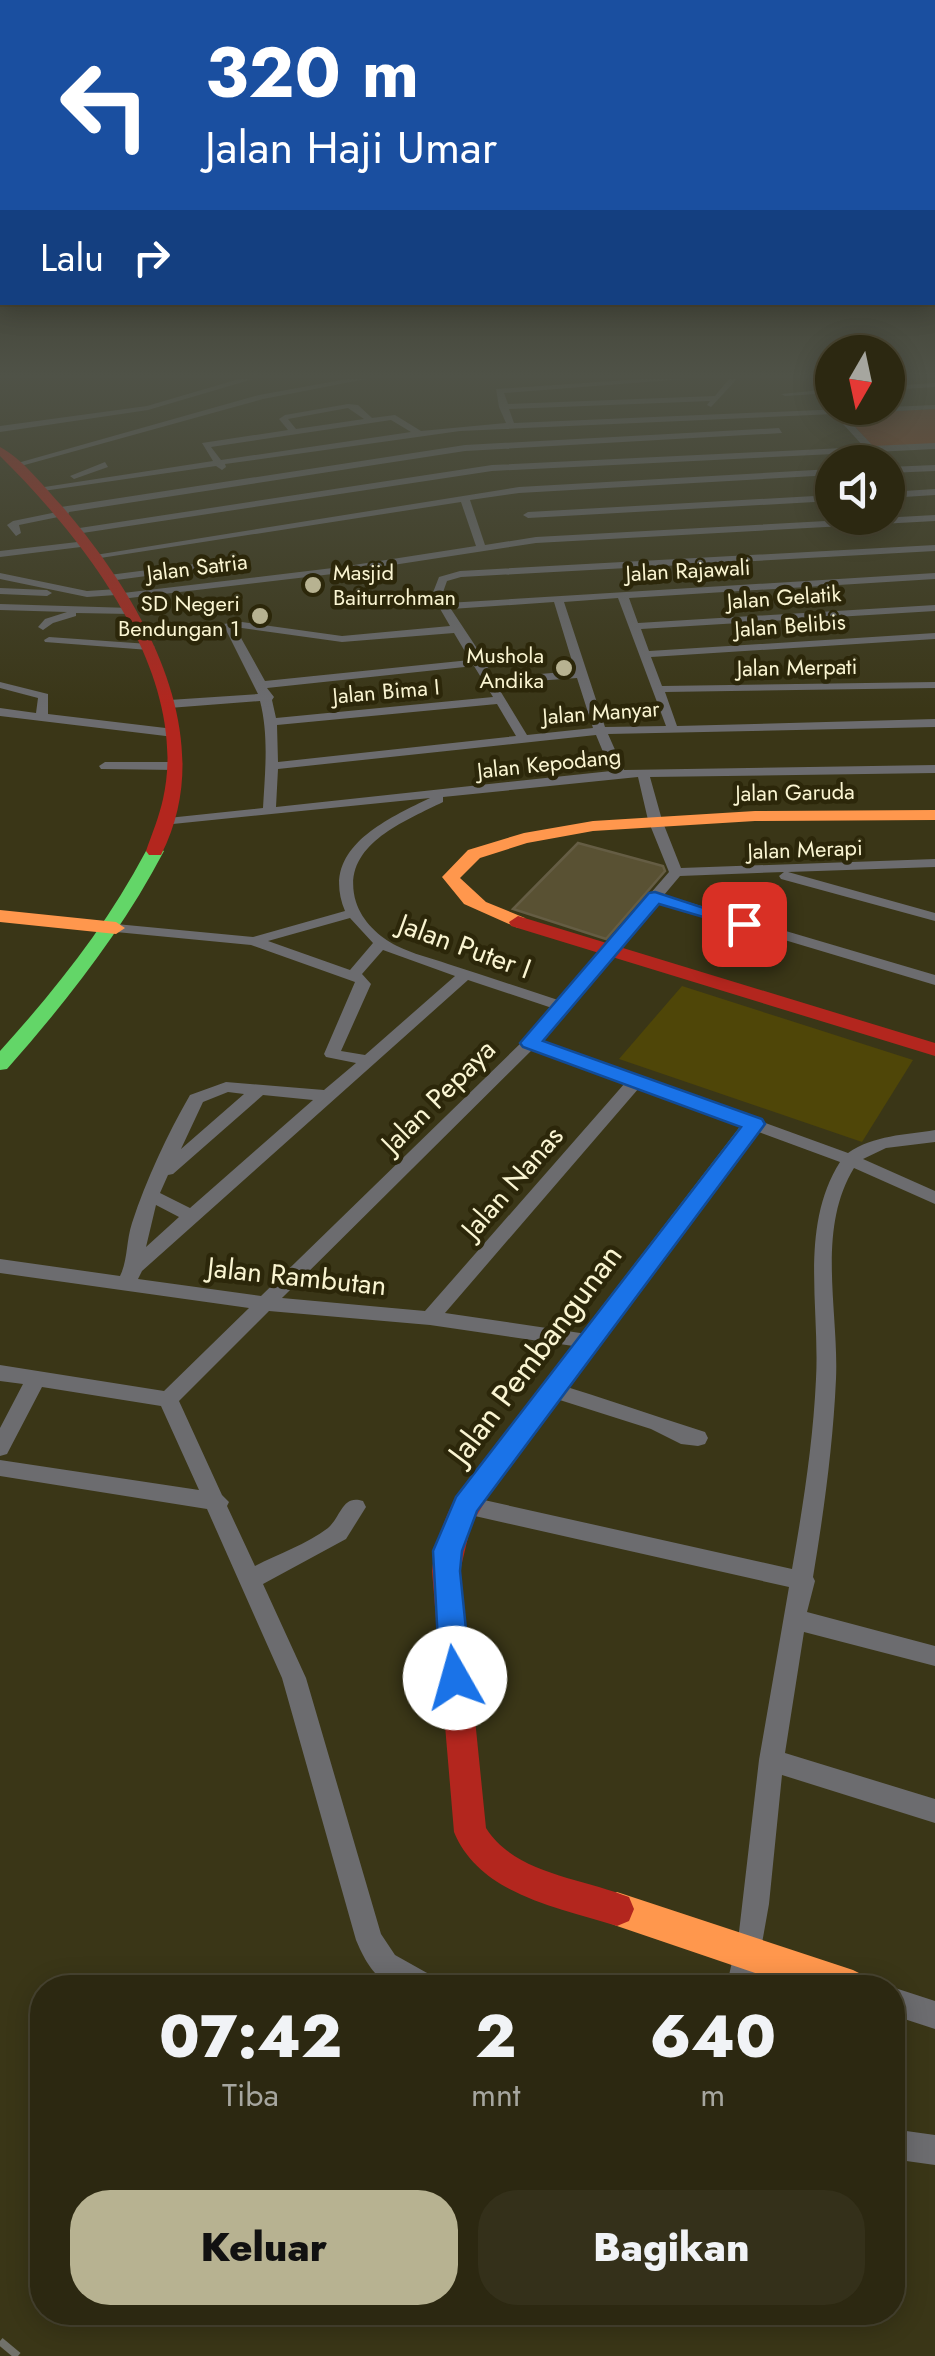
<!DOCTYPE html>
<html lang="id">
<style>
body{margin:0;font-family:Jost,sans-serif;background:#34301a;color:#f1f3f6;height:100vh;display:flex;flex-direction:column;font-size:38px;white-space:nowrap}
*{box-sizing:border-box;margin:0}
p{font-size:32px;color:#a6a69f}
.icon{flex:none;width:55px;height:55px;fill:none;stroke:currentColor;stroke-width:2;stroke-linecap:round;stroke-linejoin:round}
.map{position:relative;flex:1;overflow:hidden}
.panel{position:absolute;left:30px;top:1975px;width:875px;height:350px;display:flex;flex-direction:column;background:#2c2811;border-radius:40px;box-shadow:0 5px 25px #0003,0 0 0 2px #484431}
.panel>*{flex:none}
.banner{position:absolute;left:0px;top:0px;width:935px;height:305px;box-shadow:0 5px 25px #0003,0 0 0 2px #484431;background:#1a4fa0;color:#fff;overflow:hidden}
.needle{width:65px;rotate:189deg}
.buttons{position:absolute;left:815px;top:335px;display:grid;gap:20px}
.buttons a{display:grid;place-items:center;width:90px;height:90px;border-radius:50%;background:#2c2811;box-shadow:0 5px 25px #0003,0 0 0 2px #484431;font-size:50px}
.pin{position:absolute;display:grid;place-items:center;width:85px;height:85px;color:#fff;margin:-42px;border-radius:20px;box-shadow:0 5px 15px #0006}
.me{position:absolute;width:110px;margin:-55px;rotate:353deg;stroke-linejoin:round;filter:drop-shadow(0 0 8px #0008)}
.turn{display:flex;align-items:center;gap:35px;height:210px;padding:0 40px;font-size:45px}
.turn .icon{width:130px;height:130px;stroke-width:2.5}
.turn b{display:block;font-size:70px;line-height:85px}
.then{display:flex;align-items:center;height:95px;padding:0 40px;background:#0003;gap:20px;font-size:38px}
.eta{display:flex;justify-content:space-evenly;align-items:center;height:170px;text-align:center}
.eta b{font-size:60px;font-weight:800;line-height:70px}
.cta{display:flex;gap:20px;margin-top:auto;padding:20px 40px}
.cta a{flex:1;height:115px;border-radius:40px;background:#b7b291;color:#111;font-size:40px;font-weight:800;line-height:115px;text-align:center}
.cta a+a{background:#34301a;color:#f1f3f6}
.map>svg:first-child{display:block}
.built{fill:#4f4608}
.green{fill:#94411f}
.building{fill:#595133;stroke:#655d44;stroke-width:2.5}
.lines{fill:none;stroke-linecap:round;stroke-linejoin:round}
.street{fill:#6c6c6f;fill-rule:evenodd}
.fast{fill:#63d668;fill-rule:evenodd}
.slow{fill:#ff974d;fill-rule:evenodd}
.jam{fill:#b3261e;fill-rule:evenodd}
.rail{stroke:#71716a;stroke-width:8;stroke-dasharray:29 29;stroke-linecap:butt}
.route{fill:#1a73e8;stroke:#114b97;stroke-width:2.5}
.poi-dot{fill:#b7b291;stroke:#2c270a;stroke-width:4}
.labels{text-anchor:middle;stroke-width:9;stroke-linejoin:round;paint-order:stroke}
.far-street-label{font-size:22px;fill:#faf5d2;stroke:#2c270a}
.far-poi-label{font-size:22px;fill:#faf5d2;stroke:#2c270a;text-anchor:end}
.street-label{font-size:28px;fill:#faf5d2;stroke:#2c270a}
.near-street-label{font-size:32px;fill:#faf5d2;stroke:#2c270a}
</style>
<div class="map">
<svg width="935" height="2356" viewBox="0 0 935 2356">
<rect width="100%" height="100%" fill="#3a3617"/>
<path class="built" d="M682,986L913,1060L862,1142L619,1059Z"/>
<path class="green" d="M935,409V445L874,448L843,413Z"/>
<path class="building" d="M578,843L663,866L665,871L606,939L513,909Z"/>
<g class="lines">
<path class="street" d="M239,379H253L148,410L0,432V426L147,406Z
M347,379H366L263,399L21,466L14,464L259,395Z
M641,379H685L504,393L508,404L715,396L729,379H737L711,407L707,405L710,401L509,409L514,423L935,405V409L843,414L873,446L935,443V449L492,471L76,534L71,531L73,529L492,465L864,447L834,414L460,431L225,464L226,467L222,470L216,466L43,491L38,488L213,461L202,443L288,430L279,419L285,415L348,404L358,405L372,418L395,415L421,431L506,423L499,407L496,389ZM348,408L364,419L296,429L288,419ZM391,420L411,432L221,460L211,447Z
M935,383V387L888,390V386Z
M832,389V393L785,396L781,394Z
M779,428L782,433L465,451L69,512L68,515L19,525L21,533L16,536L7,525L13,521L57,512L61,507L465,445Z
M105,462L108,467L74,479L70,476Z
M935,465V471L888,473V467Z
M832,469V475L519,493L470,500L485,545L536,537L935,515V521L536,543L341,573L121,599L116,595L87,597L0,579V573L87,591L118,589L123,593L341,567L476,546L461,502L94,559L89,556L519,487Z
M935,489V495L888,498V492Z
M832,495V501L528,518L523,515L528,512Z
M86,541L89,542V546L0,557V551Z
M935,545V551L461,577L447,581L442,595L447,603L935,573V579L629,598L638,623L935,605V611L641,629L649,651L935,633V639L651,657L662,686L935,682V688L665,692L677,726L935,719V727L608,734L624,770L935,765V773L650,777L662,820L681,868L935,859V867L788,872L935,913V921L781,879L779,876L784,872L680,876L664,895L935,975V985L658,902L570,1005L569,1010L565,1011L540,1041L848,1153C874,1135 905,1135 935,1130V1142L886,1148L863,1159L935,1191V1204L854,1168C816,1230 839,1311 836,1379C833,1445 824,1511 813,1577L815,1581L807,1612L935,1646V1666L804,1632L785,1753L935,1799V1823L782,1775L769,1904L754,1988H726L739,1932L759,1760L789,1587L466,1514L458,1511L455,1505L458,1499L466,1496L792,1569C803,1506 813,1443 816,1379C820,1307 799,1227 840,1162L639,1088L445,1313L587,1334L594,1336L597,1341L594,1346L587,1348L430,1325L269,1311L179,1401L222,1495L229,1502L227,1506L255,1566C278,1554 307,1544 328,1528C341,1517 342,1494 363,1501L366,1507L346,1539L263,1584L306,1678L381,1934L395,1955L436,1978L439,1988C392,1988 376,1988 356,1940L282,1678L207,1509L0,1476V1460L199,1490L161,1406L42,1387L7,1454L0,1456V1428L23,1384L0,1381V1365L164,1391L249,1308L0,1273V1259L120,1276C128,1260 126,1241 132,1223C146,1180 167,1135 190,1095L226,1082L324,1090L356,1063L326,1057L324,1054L355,982L251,945L116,932L109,928L116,924L253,937L345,911C319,849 385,820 430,798L163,825V819L168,818L263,808C265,772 269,736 260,701L169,708L163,704L169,700L258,694L226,630L144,638L139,635L144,632L242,622L342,636L450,626L432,595L439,577L460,571ZM618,598L666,726L605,727L564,602ZM554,602L575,671L492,678L486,662L451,609ZM242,628L342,642L454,633L470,660L265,681L236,629ZM474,666L493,697L276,718L272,700L274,697L267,688ZM577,678L593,728L527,735L496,684ZM497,704L516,736L278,762L277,725ZM596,735L611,771L276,807L278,769ZM638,777L648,820L669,872L558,1000C522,988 485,976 448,964C431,958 413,954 397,946C379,937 362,921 356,902C339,846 403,822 443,802V797ZM350,918L373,943L350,970L268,941ZM383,950L455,976L365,1055L341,1051L371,984L362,974ZM468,980L552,1008L524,1040L261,1296L138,1279L142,1271ZM533,1049L625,1083L425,1311L282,1298ZM228,1092L244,1094L181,1149L203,1102ZM263,1095L313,1100L190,1208L160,1193L168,1175L173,1174ZM156,1205L179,1217L146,1247Z
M202,563L207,566L206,568L109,581L104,578L109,575Z
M0,588L47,590L52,593L47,596L0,594Z
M0,604L131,608L136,611L131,614L76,613V616L53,623L43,630L38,627L45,619L67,612L0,610Z
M49,637L149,644L155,647L149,650L45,642L44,640Z
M0,682L48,694V714L174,729L180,733L174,737L0,716V708L36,713L38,698L0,688Z
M105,762H176L182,766L176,770L101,769L99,766Z
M551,1382C603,1398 655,1416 705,1432L708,1438L705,1444L698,1446L681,1444L651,1429L544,1395L541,1390L544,1385Z
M892,1987L935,2001V2029L892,2015Z
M892,2129L935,2135V2165L892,2159Z"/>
<path class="fast" d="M155,846L164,851C122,931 67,1001 7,1069L0,1070V1051C56,989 107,925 146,851Z
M754,1117L765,1124L762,1129L491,1493L481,1496L471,1493L467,1485L471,1477L746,1119Z"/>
<path class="slow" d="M935,810V820L755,821L593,831L527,843L480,858L460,878L486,902L525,918L527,922L518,928L464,904L442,877L468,850L524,833L593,821L755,811Z
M0,910L116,922L125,928L116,934L0,922Z
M617,1892L853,1970L865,1976L870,1988H799L617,1926L605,1921L600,1909L605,1897Z"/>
<path class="jam" d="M0,447C23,459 43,486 61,505C139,595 223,734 161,855H149L146,851C152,834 159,817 163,799C191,674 83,538 0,456Z
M518,916L935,1043V1056L511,926L509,922Z
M481,1474L491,1477L495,1485L471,1525L460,1571L486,1828C515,1874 582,1878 629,1897L634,1909L629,1921L617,1926C558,1907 480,1895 454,1832L432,1571C435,1543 453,1483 481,1474Z"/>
<path class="rail" d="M0,2341L18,2356"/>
</g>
<linearGradient id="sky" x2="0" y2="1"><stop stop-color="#201e0d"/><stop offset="0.53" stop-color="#4f5247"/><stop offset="1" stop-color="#4f5247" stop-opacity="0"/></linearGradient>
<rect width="935" height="709" fill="url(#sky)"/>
<path class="route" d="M655,892L753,924L744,929L659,904L543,1041L762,1119L765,1124L477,1511L462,1551L460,1571L471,1678L466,1687L455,1691L444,1687L440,1678L433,1551L456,1497L741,1127L523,1047L520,1043L649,893Z"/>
<g class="poi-dot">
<circle cx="313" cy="585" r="10"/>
<circle cx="260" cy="616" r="10"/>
<circle cx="564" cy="668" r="10"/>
</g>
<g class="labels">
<g class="far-street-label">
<text transform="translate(197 567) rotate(-7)" y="8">Jalan Satria</text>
<text transform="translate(688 570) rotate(-3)" y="8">Jalan Rajawali</text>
<text transform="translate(784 597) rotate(-4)" y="8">Jalan Gelatik</text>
<text transform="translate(790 625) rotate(-4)" y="8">Jalan Belibis</text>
<text transform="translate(797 667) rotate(-1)" y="8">Jalan Merpati</text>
<text transform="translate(386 691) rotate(-5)" y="8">Jalan Bima I</text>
<text transform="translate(601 712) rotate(-4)" y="8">Jalan Manyar</text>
<text transform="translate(549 763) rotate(-6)" y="8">Jalan Kepodang</text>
<text transform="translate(795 792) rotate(-1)" y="8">Jalan Garuda</text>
<text transform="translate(805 849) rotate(-2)" y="8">Jalan Merapi</text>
</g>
<g class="far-poi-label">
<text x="333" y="580" text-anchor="start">Masjid<tspan x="333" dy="25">Baiturrohman</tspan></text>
<text x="240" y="611">SD Negeri<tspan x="240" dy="25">Bendungan 1</tspan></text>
<text x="544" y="663">Mushola<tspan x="544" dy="25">Andika</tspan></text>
</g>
<g class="street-label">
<text transform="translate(465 946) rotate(20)" y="10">Jalan Puter I</text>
<text transform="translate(438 1096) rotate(-45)" y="10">Jalan Pepaya</text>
<text transform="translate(512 1182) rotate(-49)" y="10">Jalan Nanas</text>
<text transform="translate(297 1276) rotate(6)" y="10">Jalan Rambutan</text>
</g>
<g class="near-street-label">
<text transform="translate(535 1354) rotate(-53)" y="11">Jalan Pembangunan</text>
</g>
</g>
</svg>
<div class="buttons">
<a><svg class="needle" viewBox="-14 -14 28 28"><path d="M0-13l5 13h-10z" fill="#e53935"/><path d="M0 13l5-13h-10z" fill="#a6a69f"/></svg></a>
<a><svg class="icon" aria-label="sound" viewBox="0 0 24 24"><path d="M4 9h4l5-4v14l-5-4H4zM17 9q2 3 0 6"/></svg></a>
</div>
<div class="pin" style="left:744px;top:924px;background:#d93025"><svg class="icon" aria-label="arrive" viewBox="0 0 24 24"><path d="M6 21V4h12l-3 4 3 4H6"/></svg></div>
<svg class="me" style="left:455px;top:1678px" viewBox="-20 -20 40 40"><circle r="19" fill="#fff"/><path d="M0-13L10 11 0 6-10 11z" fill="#1a73e8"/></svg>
<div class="banner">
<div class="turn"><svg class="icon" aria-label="left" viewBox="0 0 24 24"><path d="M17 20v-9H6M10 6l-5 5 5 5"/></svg><div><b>320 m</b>Jalan Haji Umar</div></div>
<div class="then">Lalu<svg class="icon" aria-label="right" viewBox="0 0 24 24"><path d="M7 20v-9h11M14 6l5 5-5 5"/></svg></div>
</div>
<section class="panel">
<div class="eta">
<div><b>07:42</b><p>Tiba</p></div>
<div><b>2</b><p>mnt</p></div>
<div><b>640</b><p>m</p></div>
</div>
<div class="cta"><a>Keluar</a><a>Bagikan</a></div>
</section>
</div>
